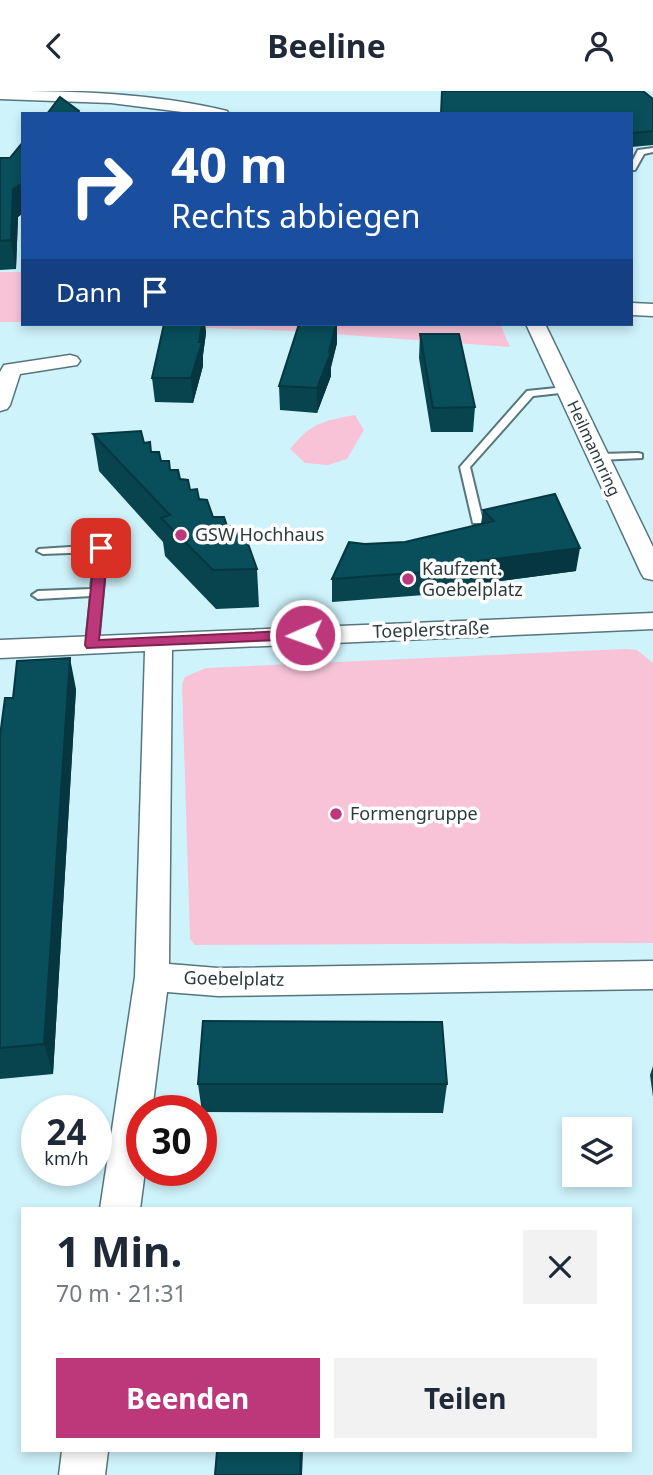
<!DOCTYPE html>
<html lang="de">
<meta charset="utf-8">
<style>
body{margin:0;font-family:"Noto Sans",sans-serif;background:#f2f2f3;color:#1f2937;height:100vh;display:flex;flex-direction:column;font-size:26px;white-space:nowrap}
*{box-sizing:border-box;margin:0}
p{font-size:23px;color:#747a83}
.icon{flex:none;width:38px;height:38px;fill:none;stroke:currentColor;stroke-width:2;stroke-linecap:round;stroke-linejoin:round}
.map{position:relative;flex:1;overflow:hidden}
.details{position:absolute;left:21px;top:1116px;width:611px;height:245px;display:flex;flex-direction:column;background:#fff;border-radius:0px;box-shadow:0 4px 10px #0003}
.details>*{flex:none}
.banner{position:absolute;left:21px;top:21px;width:612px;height:214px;border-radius:0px;box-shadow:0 4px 10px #0003;background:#1a4fa0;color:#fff;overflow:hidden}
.buttons{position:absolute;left:562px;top:1026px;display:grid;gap:14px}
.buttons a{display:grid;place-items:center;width:70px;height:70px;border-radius:0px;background:#fff;box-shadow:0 4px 10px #0003;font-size:35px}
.speed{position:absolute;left:21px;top:1004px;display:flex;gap:14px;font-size:35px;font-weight:700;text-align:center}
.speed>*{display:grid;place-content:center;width:91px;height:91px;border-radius:50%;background:#fff;box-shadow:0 4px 10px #0003;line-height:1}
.speed small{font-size:18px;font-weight:400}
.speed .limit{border:10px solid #d22;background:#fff;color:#111}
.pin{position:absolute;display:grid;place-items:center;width:60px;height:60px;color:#fff;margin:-30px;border-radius:14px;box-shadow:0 4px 10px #0006}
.me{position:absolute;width:77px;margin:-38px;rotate:268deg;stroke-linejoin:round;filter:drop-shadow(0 0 5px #0008)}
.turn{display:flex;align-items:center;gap:24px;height:147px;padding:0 35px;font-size:32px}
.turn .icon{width:91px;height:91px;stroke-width:2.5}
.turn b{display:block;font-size:49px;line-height:60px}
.then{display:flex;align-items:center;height:66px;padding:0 35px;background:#0003;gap:14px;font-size:26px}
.round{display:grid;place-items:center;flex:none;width:74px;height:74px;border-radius:0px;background:#f2f2f3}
.summary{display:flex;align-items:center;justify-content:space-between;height:119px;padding:0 35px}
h1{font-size:42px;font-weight:700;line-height:52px}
.cta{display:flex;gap:14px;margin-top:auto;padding:14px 35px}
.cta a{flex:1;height:80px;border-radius:0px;background:#bd387b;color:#fff;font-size:28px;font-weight:700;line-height:80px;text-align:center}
.cta a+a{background:#f2f2f3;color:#1f2937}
header{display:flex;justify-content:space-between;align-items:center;height:91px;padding:0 35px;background:#fff;font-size:32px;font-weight:700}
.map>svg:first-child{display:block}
.green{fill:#f8c3d7}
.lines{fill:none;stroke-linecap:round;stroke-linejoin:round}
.lane-casing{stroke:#56767e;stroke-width:4}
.street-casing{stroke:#56767e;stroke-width:3}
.lane{fill:#fff;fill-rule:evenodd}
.street{fill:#fff;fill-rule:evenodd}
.wall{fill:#07444e}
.shaded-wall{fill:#063740}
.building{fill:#084f5b;stroke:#063740;stroke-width:2}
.route{fill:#bd387b;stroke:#7b2450;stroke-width:2}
.poi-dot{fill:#bd387b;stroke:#fff;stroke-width:2.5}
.labels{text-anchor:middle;stroke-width:7;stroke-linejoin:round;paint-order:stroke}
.far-street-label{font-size:16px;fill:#2c3a3e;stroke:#fff}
.poi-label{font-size:18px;fill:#2c3a3e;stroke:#fff;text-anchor:start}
.street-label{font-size:18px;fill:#2c3a3e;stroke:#fff}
</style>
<header><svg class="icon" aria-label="back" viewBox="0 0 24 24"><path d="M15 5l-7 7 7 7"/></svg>Beeline<svg class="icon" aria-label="person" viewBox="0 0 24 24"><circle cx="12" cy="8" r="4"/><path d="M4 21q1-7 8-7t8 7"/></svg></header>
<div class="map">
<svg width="653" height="1384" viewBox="0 0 653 1384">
<rect width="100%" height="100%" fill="#cff3fb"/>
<path class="green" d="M0,181H23V231H0Z
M104,233H500L510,256L292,240Z
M355,324L364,339L347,368L328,374L305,372L290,358C311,332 322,330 355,324Z
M625,558L637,559L653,572V852L195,854L190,848L182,593L185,586L206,577Z"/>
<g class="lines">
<g class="lane-casing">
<path id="lane" d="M653,57V61L644,63L635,79H632V71L638,59Z
M566,296L571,299L569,301L533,305L470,376L483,430L481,432H473L460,376L527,300Z
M638,362L642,363V367L599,369L594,366L599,363Z
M101,454L107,457L98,554L92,558L86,554L91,505L38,508L32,504L38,500L91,498L95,461L43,463L37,460L39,458Z"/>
</g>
<g class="street-casing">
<path id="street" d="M0,0C75,0 154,2 227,20L229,23H198L111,12L0,8Z
M632,212L653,213V225L632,224Z
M526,233H545L653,456V489L644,487L641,482Z
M70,264L77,266L80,270L77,274L20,283L10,314L7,318L0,320V281L4,274Z
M653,522V538L172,559L169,873L218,877L653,870V898L218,905L167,901L152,1020H142V1080H145L140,1118H100L135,886L145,560L0,567V549Z
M62,1360H108L105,1384H59Z"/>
</g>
<use href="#lane" class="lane"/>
<use href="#street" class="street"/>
</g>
<path class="wall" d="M653,8V54L632,56V23Z
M23,51V122L18,126L16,178L0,179V67H10Z
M164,233H205L206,242L203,264V275L193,312L155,311L152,287Z
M420,243L475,316L473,341H431L419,267Z
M337,252L331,276V285L317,322L280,319L279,295Z
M93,343L144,352L151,361L190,399L213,426L227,435L238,448L257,478L259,516L216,518L165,465L163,451L99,380Z
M483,419L576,480L478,493L477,500L332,511V488L365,453L405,451L481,433Z
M76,598L53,983L0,988V645L13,607Z
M653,975V1006L650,984Z
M198,993H447L443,1022L202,1021Z"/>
<path class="shaded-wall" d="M23,92V122L18,126L16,178L11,149L13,98Z
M202,233H205L206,242L203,264V275L193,312L191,287Z
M336,233H337V252L331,276V285L317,322V297Z
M580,457L576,480L478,493L480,477L478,470Z
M70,567L76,598L53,983L44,953Z
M301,1360H303L302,1384H300Z"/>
<path class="building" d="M442,0H643L653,8V40L632,42V23H441Z
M60,6L79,20L77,23H47Z
M23,51V92L13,98L11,149L0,150V67H10Z
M164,233H202L199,251H202L191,287H152Z
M299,233H336L329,261H331L317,297L279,295Z
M420,243H459L475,316L433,317Z
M141,340L144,352L150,351L151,361H159L161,370H169L170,379H178L180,388L188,389L190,399L197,398L199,408L207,409L213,426H224L227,435L235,436L238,448L246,447L257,478L213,479L161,427L170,424L93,343Z
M555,403L580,457L478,470L480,477L332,488L349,451L365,453L405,451L494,430L483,419Z
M70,567L44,953L0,957V645L5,607H13L17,570Z
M203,930L442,931L447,993H198Z
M217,1360H301L300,1384H215Z"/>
<path class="route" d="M101,453L108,457L99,549L305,539L312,544L305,548L87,557L85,554L95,457Z"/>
<g class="poi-dot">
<circle cx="181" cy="444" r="7"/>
<circle cx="408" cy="488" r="7"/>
<circle cx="336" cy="723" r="7"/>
</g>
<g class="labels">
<g class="far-street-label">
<text transform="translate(594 357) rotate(65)" y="6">Heilmannring</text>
</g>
<g class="poi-label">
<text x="195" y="450">GSW Hochhaus</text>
<text x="422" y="484">Kaufzent.<tspan x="422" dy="21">Goebelplatz</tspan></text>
<text x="350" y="729">Formengruppe</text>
</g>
<g class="street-label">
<text transform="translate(431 539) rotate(-2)" y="6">Toeplerstraße</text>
<text transform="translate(234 888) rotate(1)" y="6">Goebelplatz</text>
</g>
</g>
</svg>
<div class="buttons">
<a><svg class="icon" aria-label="layers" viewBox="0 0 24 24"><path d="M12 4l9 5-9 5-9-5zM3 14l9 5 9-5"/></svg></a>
</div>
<div class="speed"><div>24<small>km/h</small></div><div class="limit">30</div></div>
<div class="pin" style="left:101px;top:457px;background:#d93025"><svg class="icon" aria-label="arrive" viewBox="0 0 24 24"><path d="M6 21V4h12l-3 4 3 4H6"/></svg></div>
<svg class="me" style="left:305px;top:544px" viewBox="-20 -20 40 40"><circle r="17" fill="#bd387b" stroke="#fff" stroke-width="3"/><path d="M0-11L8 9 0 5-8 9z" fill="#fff"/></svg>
<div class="banner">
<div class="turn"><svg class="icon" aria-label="right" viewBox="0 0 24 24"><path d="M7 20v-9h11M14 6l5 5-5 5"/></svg><div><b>40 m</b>Rechts abbiegen</div></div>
<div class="then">Dann<svg class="icon" aria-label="arrive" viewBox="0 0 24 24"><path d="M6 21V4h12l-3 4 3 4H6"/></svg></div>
</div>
<section class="details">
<div class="summary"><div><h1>1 Min.</h1><p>70 m · 21:31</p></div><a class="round"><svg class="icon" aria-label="close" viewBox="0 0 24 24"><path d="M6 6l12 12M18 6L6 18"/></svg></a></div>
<div class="cta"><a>Beenden</a><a>Teilen</a></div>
</section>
</div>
